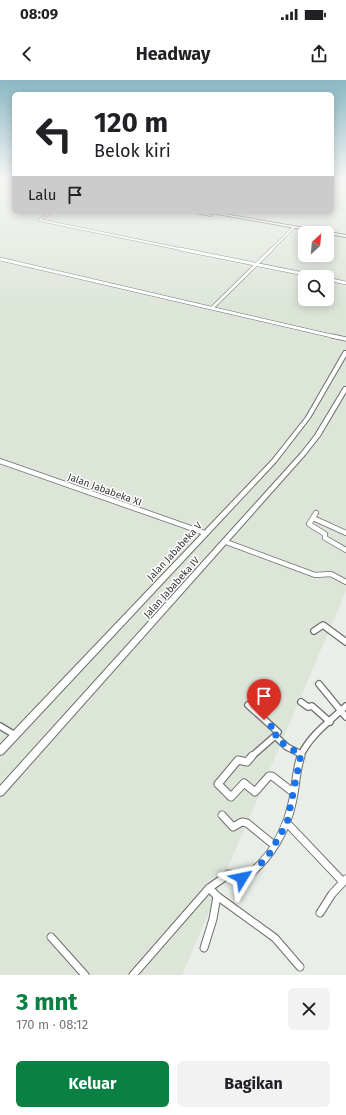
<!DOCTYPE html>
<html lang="id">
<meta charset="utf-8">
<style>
body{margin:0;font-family:"Fira Sans",sans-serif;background:#f2f2f2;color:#202124;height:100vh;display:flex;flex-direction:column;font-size:15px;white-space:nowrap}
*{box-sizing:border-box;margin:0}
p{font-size:13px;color:#757577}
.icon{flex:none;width:22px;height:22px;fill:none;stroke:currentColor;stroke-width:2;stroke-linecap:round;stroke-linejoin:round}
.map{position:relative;height:895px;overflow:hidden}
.sheet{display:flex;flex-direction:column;background:#fff;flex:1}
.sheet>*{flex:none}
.banner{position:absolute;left:12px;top:12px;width:322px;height:122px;border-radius:6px;box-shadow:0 2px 10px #0003;background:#fff;color:#202124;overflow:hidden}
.needle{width:26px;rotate:26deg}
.buttons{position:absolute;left:298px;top:146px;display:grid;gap:8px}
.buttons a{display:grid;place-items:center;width:36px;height:36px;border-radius:6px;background:#fff;box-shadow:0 2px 10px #0003;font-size:20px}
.pin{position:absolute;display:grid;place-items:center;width:34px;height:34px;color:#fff;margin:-41px -17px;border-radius:50% 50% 50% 0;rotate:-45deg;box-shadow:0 0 4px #0007}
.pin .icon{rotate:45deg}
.me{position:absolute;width:44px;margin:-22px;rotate:55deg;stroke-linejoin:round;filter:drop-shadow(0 0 3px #0008)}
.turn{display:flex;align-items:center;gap:14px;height:84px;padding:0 16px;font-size:18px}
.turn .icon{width:52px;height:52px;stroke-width:2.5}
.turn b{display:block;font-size:28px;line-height:34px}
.then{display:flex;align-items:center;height:38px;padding:0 16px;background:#0003;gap:8px;font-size:15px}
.round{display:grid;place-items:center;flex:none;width:42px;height:42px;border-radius:6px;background:#f2f2f2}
.overview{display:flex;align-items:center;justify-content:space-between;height:68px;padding:0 16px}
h1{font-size:24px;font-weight:700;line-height:30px;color:#0b8043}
.primary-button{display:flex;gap:8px;margin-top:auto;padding:8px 16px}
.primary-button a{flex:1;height:46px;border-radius:6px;background:#0b8043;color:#fff;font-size:16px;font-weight:700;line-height:46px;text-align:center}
.primary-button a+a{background:#f2f2f2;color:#202124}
.status{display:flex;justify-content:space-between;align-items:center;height:28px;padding:0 20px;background:#fff;direction:ltr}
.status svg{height:11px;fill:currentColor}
header{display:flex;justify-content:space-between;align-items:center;height:52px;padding:0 16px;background:#fff;font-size:18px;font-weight:700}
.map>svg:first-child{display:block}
.built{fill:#dde5d9;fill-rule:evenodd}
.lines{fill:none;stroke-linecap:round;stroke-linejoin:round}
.minor-far5-casing{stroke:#6c6f6a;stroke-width:3}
.minor-far4-casing{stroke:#6c6f6a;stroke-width:4}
.minor-far3-casing{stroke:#6c6f6a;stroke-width:5}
.minor-far2-casing{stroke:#6c6f6a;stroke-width:6}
.minor-far1-casing{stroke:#6c6f6a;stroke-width:8}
.minor-casing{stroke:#6c6f6a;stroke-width:9}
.tertiary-casing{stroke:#6c6f6a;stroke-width:2}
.minor-far5{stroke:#fff;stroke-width:2}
.minor-far4{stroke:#fff;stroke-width:3}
.minor-far3{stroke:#fff;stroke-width:3.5}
.minor-far2{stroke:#fff;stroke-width:4.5}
.minor-far1{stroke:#fff;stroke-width:5.5}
.minor{stroke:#fff;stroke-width:7}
.tertiary{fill:#fff;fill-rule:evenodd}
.route{stroke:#1a73e8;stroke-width:7;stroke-dasharray:0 12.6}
.labels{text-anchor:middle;stroke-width:3;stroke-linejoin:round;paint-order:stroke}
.street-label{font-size:10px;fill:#343533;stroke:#fff}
</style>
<div class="status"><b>08:09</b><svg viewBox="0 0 49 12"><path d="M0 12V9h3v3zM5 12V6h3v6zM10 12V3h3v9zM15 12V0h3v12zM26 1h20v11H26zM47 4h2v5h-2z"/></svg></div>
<header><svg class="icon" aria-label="back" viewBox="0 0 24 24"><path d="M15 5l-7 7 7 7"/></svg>Headway<svg class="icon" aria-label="share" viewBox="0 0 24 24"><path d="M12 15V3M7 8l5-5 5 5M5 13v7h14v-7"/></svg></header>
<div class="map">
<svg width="346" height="895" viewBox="0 0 346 895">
<rect width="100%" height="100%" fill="#eaeee8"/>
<path class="built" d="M0,100H14V132H332V100H346V511L182,895H0ZM305,153H327V175H305ZM305,197H327V219H305Z"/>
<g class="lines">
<g class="minor-far5-casing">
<path id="minor-far5" d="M51,132L39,140L185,170
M271,170L294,147"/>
</g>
<g class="minor-far4-casing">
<path id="minor-far4" d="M180,169L319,197
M0,179L336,257
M327,199L346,203
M212,228L272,169"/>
</g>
<g class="minor-far3-casing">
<path id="minor-far3" d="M332,256L346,259"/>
</g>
<g class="minor-far2-casing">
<path id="minor-far2" d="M0,381L205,453
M316,433L309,444L325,454V458L346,470
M313,438L346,453
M226,462L315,495L331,494L346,502"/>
</g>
<g class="minor-far1-casing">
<path id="minor-far1" d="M314,551L323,545L346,562
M319,604L346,637
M301,622L308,627L312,626L330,642
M248,625L278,652L275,656L287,667L301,674
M0,646L15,655
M251,677L275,656
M300,677C309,656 330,641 346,626"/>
</g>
<g class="minor-casing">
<path id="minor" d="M252,676L247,682L238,680L218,704L231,717L244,703L255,712L269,696H272L294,713
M222,735L233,747L242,742L247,743L274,765
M287,743L343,802
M209,808L217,816L275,858L300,887
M320,833L332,814L346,799
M51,857L85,895
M204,868L213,839L217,816
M133,895L209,808L229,794L246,797C271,778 287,750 293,719C296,705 296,690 301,676"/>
</g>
<g class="tertiary-casing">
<path id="tertiary" d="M9,100H14V102L9,101Z
M192,132H198L212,135L211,136Z
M206,132H212L346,155V157Z
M344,271H346V276L310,338L276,382L3,674L0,675V665L272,380L306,337Z
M344,307H346V312L320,356L305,375L3,715L0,716V706L301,373L315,355Z"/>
</g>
<use href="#minor-far5" class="minor-far5"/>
<use href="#minor-far4" class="minor-far4"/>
<use href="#minor-far3" class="minor-far3"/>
<use href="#minor-far2" class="minor-far2"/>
<use href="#minor-far1" class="minor-far1"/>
<use href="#minor" class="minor"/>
<use href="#tertiary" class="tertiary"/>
</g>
<linearGradient id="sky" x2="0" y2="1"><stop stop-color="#89b8c3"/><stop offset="0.44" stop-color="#f6f7f5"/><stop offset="1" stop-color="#f6f7f5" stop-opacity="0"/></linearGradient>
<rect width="346" height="226" fill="url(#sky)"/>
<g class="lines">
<path class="route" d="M242,798L251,794L268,776L287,743L301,674L287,667L275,656L278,652L264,640"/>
</g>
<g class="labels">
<g class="street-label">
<text transform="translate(105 409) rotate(20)" y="4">Jalan Jababeka XI</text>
<text transform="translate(174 471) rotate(-47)" y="4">Jalan Jababeka V</text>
<text transform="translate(171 507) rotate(-48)" y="4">Jalan Jababeka IV</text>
</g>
</g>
</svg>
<div class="buttons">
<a><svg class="needle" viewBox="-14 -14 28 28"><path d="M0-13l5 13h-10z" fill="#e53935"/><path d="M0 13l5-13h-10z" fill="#757577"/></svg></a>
<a><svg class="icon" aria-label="search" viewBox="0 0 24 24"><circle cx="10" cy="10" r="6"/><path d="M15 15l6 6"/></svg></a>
</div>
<div class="pin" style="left:264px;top:640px;background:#d93025"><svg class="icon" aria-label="arrive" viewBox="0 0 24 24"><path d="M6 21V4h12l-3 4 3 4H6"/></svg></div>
<svg class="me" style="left:242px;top:798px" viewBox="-20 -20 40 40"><path d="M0-17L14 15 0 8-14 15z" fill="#1a73e8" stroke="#fff" stroke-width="4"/></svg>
<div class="banner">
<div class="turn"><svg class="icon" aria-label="left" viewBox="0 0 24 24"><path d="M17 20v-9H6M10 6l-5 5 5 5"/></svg><div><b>120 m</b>Belok kiri</div></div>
<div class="then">Lalu<svg class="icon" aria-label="arrive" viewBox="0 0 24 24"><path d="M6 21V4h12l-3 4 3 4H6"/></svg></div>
</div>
</div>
<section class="sheet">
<div class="overview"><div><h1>3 mnt</h1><p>170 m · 08:12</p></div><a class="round"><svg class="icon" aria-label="close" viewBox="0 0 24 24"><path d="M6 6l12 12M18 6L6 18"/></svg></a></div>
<div class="primary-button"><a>Keluar</a><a>Bagikan</a></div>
</section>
